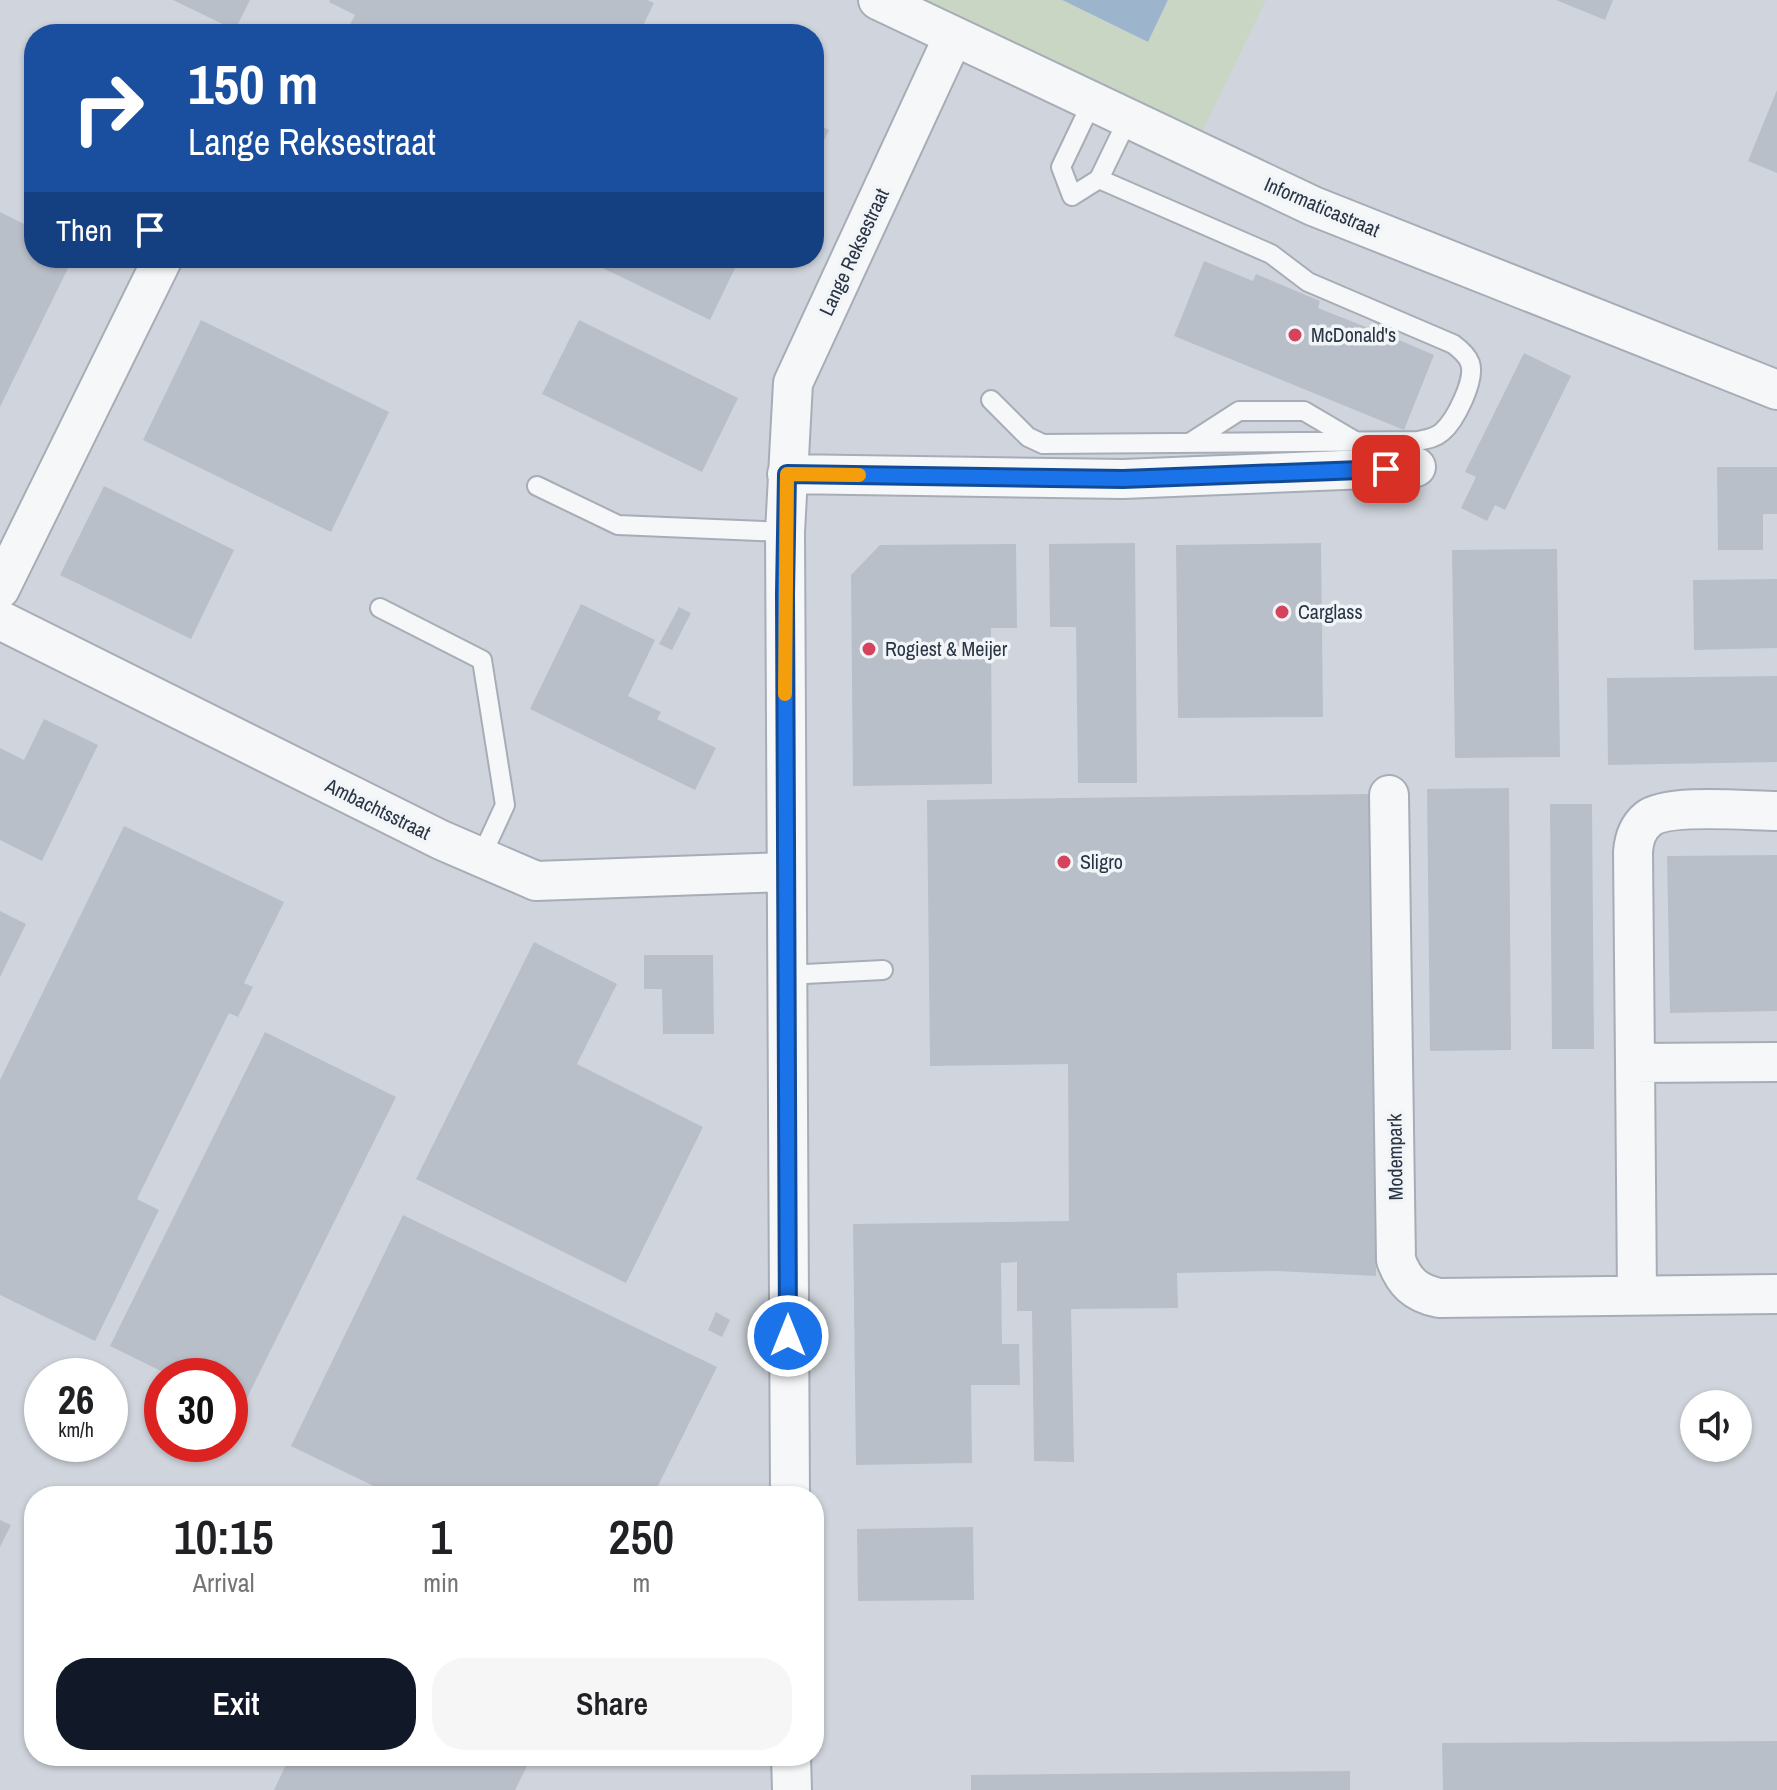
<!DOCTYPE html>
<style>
body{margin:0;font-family:"Archivo Narrow",sans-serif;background:#f6f6f6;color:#202124;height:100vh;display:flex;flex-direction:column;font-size:30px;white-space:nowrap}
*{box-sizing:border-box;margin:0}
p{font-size:26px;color:#757577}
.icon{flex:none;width:44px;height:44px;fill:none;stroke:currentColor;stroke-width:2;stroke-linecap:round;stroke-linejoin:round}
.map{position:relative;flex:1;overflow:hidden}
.details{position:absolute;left:24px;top:1486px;width:800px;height:280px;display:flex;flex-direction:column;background:#fff;border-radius:32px;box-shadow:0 2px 6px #0004}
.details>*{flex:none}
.banner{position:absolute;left:24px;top:24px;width:800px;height:244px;border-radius:32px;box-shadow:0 2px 6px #0004;background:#1a4fa0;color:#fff;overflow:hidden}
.tools{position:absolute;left:1680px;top:1390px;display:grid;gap:16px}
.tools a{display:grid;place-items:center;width:72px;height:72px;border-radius:50%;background:#fff;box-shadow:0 2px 6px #0004;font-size:40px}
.speed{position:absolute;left:24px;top:1358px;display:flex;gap:16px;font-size:40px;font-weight:700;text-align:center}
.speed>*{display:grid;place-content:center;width:104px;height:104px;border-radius:50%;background:#fff;box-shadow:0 2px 6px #0004;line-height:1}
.speed small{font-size:20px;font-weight:400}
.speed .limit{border:12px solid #d22;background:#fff;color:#111}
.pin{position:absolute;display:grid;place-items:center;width:68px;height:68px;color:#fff;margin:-34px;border-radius:16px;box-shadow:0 4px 12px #0006}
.me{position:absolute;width:88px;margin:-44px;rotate:0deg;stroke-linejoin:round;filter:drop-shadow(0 0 6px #0008)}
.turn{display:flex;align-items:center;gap:28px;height:168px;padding:0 32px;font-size:36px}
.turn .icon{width:104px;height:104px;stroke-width:2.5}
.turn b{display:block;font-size:56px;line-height:68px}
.then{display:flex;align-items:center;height:76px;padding:0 32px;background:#0003;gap:16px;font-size:30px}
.eta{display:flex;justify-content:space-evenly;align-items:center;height:136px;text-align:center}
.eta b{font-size:48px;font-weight:600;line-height:56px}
.button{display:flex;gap:16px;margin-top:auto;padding:16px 32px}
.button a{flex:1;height:92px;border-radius:32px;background:#111827;color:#fff;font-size:32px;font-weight:600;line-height:92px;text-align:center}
.button a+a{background:#f6f6f6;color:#202124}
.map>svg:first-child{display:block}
.built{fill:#d0d5dd;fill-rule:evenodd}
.green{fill:#c8d6c3}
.water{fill:#9cb5cd}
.building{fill:#b9bfc9}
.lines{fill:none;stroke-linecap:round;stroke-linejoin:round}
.service-casing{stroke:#a7adb6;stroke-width:22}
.minor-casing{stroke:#a7adb6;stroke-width:42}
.service{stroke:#f5f7f9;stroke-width:18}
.minor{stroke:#f5f7f9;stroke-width:38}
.route-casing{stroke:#114b97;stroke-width:20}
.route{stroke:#1a73e8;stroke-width:14}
.slow{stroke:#f59e0b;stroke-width:14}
.poi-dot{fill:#d5435c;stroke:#f2f5f8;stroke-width:3}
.labels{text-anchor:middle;stroke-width:7;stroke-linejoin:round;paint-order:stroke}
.street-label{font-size:20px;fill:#293444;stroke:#f2f5f8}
.poi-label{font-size:20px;fill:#293444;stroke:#f2f5f8;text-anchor:start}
</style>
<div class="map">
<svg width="1777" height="1790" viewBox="0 0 1777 1790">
<rect width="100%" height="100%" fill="#e2e6eb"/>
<path class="built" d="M0,0H1055L1150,46L1172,0H1777V1790H0ZM34,34H814V258H34ZM42,1376H110V1444H42ZM162,1376H230V1444H162ZM1694,1404H1738V1448H1694ZM34,1496H814V1756H34Z"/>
<path class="green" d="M925,0H1062L1148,42L1168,0H1266L1202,132Z"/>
<path class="water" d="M1062,0H1168L1148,42Z"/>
<path class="building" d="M173,0H250L235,30Z
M330,0H647L654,3L639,34H345L355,15L329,2Z
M1556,0H1613L1605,20Z
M1777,90V173L1748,161Z
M814,123L829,130L814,161Z
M0,212L34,229V258H73L0,407Z
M582,258H729L738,262L710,320Z
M1204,261L1253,281L1256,274L1320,301L1318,308L1371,329L1375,322L1388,328L1385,334L1434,355L1404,430L1174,336Z
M201,320L389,412L331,532L143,440Z
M579,320L738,398L702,472L542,394Z
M1524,353L1571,376L1505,510L1495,505L1487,521L1461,508L1476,477L1465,472Z
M1717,467H1777V514H1763V550H1718Z
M104,486L234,550L191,639L60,575Z
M1135,543L1137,783H1078L1076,627H1050L1049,544Z
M1321,543L1323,717L1178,718L1176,545Z
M1016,544L1017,628H991L992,784L853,786L851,575L880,545Z
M1557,549L1560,757L1455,758L1452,550Z
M1777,579V648L1694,650L1693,580Z
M581,604L655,640L628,696L661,712L657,719L716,748L695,790L530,709Z
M679,607L691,613L672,650L659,644Z
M1777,676V762L1608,765L1607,678Z
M44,719L98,745L42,861L0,840V748L24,760Z
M1509,788L1511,1050L1430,1051L1427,789Z
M1370,794L1376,1276L1277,1271L1177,1273L1178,1308L1071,1309L1074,1462L1034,1461L1032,1311H1017V1262L1001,1263L1002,1344H1019L1020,1385H971L972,1463L856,1465L853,1224L1069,1221L1068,1064L930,1066L927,800Z
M1550,804H1592L1594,1049H1552Z
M124,826L284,902L244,983L253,987L238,1017L229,1013L137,1199L159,1210L95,1341L0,1295V1080Z
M1777,855V1011L1670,1013L1667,856Z
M0,911L26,924L0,977Z
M534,942L617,984L577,1064L703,1127L626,1283L416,1179Z
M644,955H713L714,1034H663L662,989H644Z
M265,1032L396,1097L241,1410L230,1405V1376H171L110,1346Z
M403,1215L717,1367L653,1496H394L291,1446Z
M716,1312L730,1320L722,1337L708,1330Z
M0,1520L11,1525L0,1547Z
M973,1527L974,1600L858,1601L857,1529Z
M1777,1741V1790H1443L1442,1743Z
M290,1756H532L515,1790H274Z
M1350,1771V1790H971V1775Z"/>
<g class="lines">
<g class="service-casing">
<path id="service" d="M1092,102L1061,167L1072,196L1099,179L1128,119
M991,400L1028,437L1043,444L1418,441C1427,439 1435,438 1442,432C1455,421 1476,380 1470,363C1467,355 1460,349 1453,344L1308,282L1271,254L1099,179
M1191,442L1239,411H1304L1355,441
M537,486L618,525L785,532
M380,608L482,660L505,805L481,857
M786,975L883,970"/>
</g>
<g class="minor-casing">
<path id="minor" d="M878,0L1313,206L1777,390
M787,474L1123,479L1416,467
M0,589L163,258
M0,620L441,840L536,881L785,872
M1389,795L1396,1260C1404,1282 1415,1293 1439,1298L1777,1294
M1777,811C1749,811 1668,803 1648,819C1637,828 1634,839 1633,852L1635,1063L1777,1062
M1635,1063L1637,1295
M790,1496L785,532L793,383L953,37
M791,1756L792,1790"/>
</g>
<use href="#service" class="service"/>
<use href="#minor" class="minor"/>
</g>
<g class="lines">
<g class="route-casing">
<path id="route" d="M788,1336L785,594L787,474L1123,479L1386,469"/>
</g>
<use href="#route" class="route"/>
<path class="slow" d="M785,694L787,474L859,475"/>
</g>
<g class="poi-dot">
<circle cx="1295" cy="335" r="8"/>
<circle cx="1282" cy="612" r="8"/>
<circle cx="869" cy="649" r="8"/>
<circle cx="1064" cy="862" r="8"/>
</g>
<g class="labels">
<g class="street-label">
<text transform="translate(1322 207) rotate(23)" y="7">Informaticastraat</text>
<text transform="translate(854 252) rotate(-65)" y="7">Lange Reksestraat</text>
<text transform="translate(378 809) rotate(26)" y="7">Ambachtsstraat</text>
<text transform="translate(1395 1157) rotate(-91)" y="7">Modempark</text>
</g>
<g class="poi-label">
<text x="1311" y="342">McDonald's</text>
<text x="1298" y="619">Carglass</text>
<text x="885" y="656">Rogiest &amp; Meijer</text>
<text x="1080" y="869">Sligro</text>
</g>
</g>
</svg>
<div class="tools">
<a><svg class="icon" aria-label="sound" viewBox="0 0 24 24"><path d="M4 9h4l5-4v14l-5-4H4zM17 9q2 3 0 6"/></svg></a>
</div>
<div class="speed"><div>26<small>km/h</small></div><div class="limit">30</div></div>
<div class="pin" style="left:1386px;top:469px;background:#d93025"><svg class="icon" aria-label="arrive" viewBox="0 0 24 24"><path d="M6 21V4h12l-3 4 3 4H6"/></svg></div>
<svg class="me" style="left:788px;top:1336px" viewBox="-20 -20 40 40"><circle r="17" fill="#1a73e8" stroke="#fff" stroke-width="3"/><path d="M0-11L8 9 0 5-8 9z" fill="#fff"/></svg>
<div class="banner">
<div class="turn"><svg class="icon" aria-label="right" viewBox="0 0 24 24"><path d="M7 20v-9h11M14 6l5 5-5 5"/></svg><div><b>150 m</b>Lange Reksestraat</div></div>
<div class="then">Then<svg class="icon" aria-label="arrive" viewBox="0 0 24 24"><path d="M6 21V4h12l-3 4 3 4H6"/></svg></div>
</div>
<section class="details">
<div class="eta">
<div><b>10:15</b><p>Arrival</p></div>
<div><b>1</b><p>min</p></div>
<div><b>250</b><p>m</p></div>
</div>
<div class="button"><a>Exit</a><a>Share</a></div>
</section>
</div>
